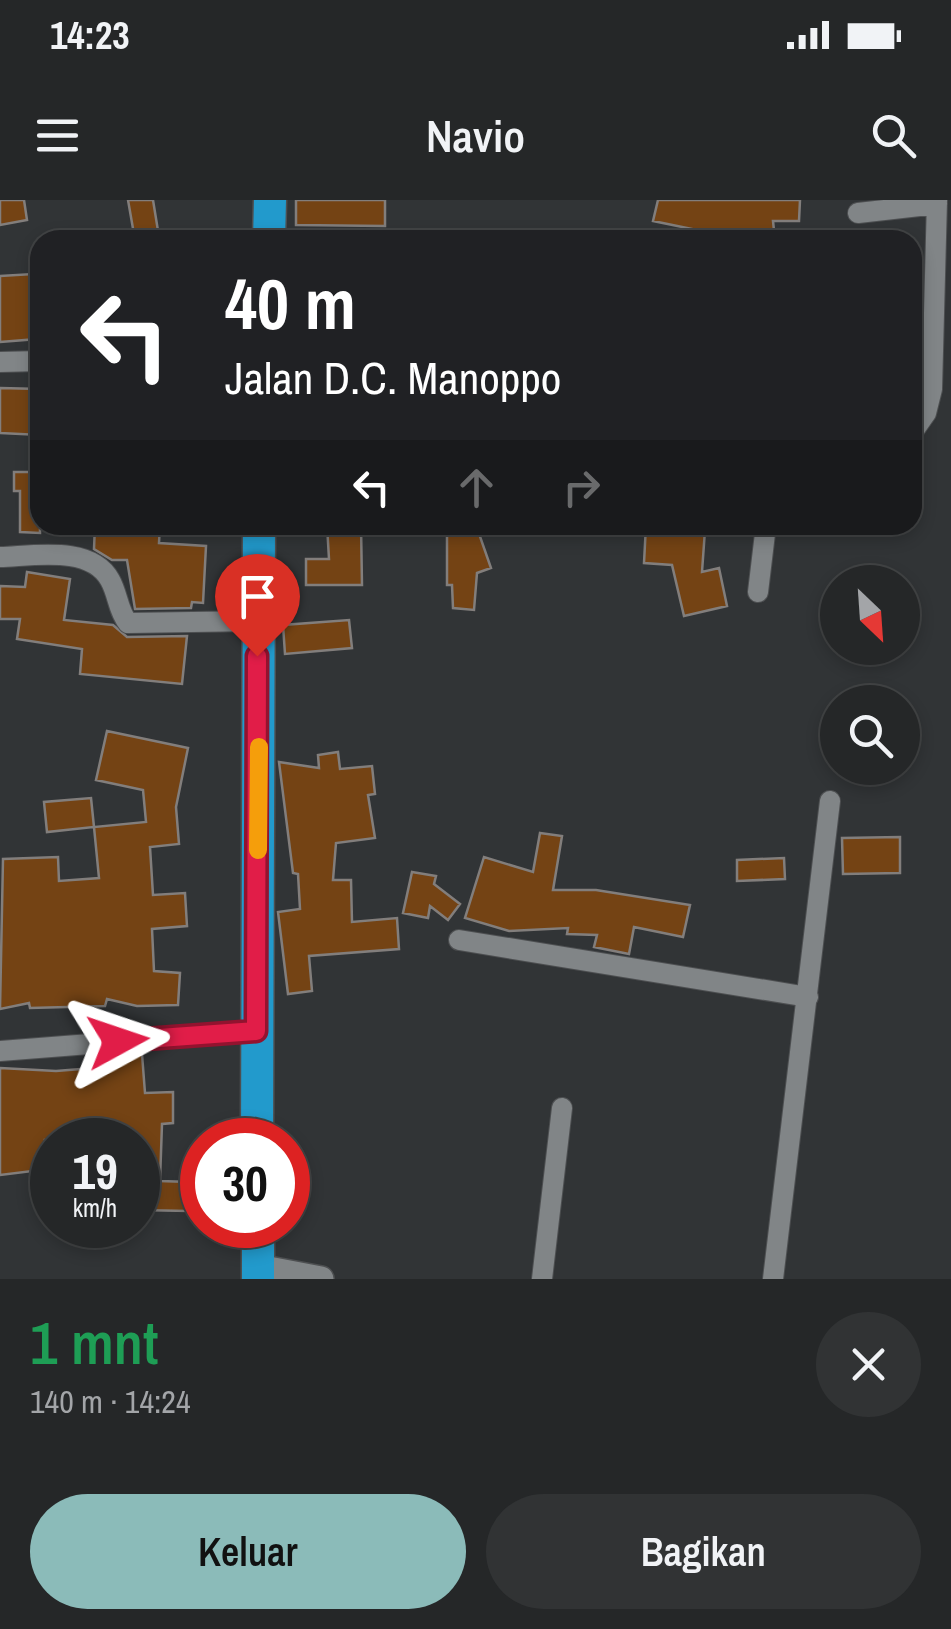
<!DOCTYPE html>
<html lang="id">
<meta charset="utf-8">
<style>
body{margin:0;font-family:"Archivo Narrow",sans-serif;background:#313334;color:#f1f3f6;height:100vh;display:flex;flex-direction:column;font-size:38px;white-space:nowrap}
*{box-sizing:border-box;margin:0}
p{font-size:32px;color:#a3a5a8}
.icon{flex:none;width:55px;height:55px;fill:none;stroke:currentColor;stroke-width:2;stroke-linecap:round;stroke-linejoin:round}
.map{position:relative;height:1079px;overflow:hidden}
.panel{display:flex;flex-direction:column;background:#252728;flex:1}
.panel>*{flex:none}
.guide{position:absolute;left:30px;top:30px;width:892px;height:305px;border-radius:30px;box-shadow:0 5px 15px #0003,0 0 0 2px #424445;background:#202124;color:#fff;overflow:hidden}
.needle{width:65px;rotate:155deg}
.tools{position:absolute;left:820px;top:365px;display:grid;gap:20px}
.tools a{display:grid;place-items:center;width:100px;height:100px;border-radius:50%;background:#252728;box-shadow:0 5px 15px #0003,0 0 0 2px #424445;font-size:50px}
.speed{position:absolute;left:30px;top:918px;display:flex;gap:20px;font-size:50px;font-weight:700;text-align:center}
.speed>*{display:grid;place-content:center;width:130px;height:130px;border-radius:50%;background:#252728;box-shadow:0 5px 15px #0003,0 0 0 2px #424445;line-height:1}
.speed small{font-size:25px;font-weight:400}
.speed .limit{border:15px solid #d22;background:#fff;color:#111}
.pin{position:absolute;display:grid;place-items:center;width:85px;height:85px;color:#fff;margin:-102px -42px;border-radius:50% 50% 50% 0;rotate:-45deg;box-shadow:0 0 10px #0007}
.pin .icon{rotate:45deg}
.me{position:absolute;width:110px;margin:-55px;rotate:85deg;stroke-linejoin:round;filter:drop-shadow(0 0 8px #0008)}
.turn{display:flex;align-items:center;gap:35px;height:210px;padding:0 30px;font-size:45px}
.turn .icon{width:130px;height:130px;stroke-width:2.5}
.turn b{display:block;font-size:70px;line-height:85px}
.lanes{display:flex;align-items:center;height:95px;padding:0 30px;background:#0003;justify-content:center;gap:50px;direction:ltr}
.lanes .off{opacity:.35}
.round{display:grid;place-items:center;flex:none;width:105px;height:105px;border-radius:52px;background:#313334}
.head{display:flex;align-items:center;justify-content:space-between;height:170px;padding:0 30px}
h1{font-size:60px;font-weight:600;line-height:75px;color:#1e9e55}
.action{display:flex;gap:20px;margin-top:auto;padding:20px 30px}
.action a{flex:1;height:115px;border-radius:60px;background:#8bbbb9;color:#111;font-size:40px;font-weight:600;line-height:115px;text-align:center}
.action a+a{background:#313334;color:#f1f3f6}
.status{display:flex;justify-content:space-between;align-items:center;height:70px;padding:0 50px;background:#252728;direction:ltr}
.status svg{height:28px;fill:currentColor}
header{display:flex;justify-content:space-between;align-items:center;height:130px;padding:0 30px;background:#252728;font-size:45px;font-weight:600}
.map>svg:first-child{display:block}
.building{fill:#744314;stroke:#827e7c;stroke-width:2.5}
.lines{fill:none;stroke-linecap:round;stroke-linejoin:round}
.minor-casing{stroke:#4d4f51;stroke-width:22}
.tertiary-casing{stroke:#4d4f51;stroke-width:28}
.trunk-casing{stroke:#4d4f51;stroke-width:35}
.minor{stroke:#818587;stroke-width:20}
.tertiary{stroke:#818587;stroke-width:25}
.trunk{stroke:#229acc;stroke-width:32}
.route-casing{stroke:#92132f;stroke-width:25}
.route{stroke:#e11d48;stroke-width:18}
.slow{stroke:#f59e0b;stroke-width:18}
</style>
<div class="status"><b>14:23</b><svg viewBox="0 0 49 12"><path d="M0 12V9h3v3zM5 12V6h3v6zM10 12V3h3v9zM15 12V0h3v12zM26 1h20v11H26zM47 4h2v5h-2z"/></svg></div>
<header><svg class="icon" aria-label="menu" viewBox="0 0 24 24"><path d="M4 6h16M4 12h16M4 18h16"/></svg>Navio<svg class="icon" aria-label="search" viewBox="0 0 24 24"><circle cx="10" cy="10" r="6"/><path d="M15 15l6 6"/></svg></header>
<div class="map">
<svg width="951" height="1079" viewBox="0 0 951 1079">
<rect width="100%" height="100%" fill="#313436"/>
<path class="building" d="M0,0H24L27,20L0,25Z
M128,0H153L159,37L135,40Z
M296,0H385V26L296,25Z
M658,0H800L799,21H773L775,40H698L697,30L653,21Z
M33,74L37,139L0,142V76Z
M0,188L40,189V235L0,233Z
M14,272H40V333L20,332V291H14Z
M95,325H160L159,343L206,346L203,403L192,402L191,408L135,409L127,360H112L94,349Z
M327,325H361L362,385H306V359H329Z
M447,325H476L491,368L477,373L474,410L453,408L452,385H447Z
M646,325L705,330L702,372L719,368L727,406L684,416L672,365L644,363Z
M27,372L70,379L64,420L113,425L127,437L187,436L182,484L80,474L82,449L17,439L20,419H0V386L25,387Z
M349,420L352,448L285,454L283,425Z
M107,531L188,548L176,607L179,644L150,647L153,695L185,693L187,726L152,729L154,771L180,773L178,805L137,806L107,799L105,806L30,808L29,803L0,809L3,659L58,657L59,681L99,678L94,627L146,622L143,590L96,580Z
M338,552L340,569L372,566L375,594L368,595L375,638L336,643L333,680H351L352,722L397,718L399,749L309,756L312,791L288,794L278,712L300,709L298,674L293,673L279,562L319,568L318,555Z
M91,598L94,627L47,632L44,602Z
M540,633L562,636L553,690H596L690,705L683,737L634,727L629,754L594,747L597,735L567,734L568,728L509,731L465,718L484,657L533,672Z
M900,637V673L843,674L842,638Z
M784,658L785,679L737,681V660Z
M412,672L436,676L434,684L460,704L448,720L430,706L428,718L403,713Z
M142,854L145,893L173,892V923L162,924L160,981L190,982L189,1011L138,1010V940H45L49,969L0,975V868L56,871L106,867L105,857Z"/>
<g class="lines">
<g class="minor-casing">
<path id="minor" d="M858,13L937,4
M0,162L40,161
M912,233L926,213L932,189L937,0
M0,357C34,356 91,345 110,380C118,394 118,411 128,423L256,421
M758,392L766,325
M459,740L808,797
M0,851L257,831
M542,1079L562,908
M773,1079L830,601"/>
</g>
<g class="tertiary-casing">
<path id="tertiary" d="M258,1067L321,1079"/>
</g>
<g class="trunk-casing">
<path id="trunk" d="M269,40L270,0
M257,940L259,325
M258,1025V1079"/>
</g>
<use href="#minor" class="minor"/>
<use href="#tertiary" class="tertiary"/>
<use href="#trunk" class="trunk"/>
</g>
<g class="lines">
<g class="route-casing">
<path id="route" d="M118,841L256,831L257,456"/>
</g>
<use href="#route" class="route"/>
<path class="slow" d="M258,650L259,547"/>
</g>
</svg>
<div class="tools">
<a><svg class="needle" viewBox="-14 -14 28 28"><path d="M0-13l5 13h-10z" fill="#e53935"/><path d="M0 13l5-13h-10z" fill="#a3a5a8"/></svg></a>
<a><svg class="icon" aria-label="search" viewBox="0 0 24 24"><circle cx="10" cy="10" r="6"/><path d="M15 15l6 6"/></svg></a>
</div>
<div class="speed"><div>19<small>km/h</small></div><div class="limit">30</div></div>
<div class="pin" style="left:257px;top:456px;background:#d93025"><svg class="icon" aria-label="arrive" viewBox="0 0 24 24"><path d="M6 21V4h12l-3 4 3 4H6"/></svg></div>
<svg class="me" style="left:118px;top:841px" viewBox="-20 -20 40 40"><path d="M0-17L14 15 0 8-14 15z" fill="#e11d48" stroke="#fff" stroke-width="4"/></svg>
<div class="guide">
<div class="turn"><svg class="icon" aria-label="left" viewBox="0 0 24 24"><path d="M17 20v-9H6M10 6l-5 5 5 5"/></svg><div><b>40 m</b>Jalan D.C. Manoppo</div></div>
<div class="lanes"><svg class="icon" aria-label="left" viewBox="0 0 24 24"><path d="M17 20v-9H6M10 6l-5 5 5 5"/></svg><svg class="icon off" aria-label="ahead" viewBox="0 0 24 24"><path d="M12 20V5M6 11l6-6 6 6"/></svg><svg class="icon off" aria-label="right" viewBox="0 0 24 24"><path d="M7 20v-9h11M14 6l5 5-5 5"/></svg></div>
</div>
</div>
<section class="panel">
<div class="head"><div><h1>1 mnt</h1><p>140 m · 14:24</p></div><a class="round"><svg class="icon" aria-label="close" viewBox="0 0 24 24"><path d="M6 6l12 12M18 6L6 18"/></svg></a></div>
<div class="action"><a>Keluar</a><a>Bagikan</a></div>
</section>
